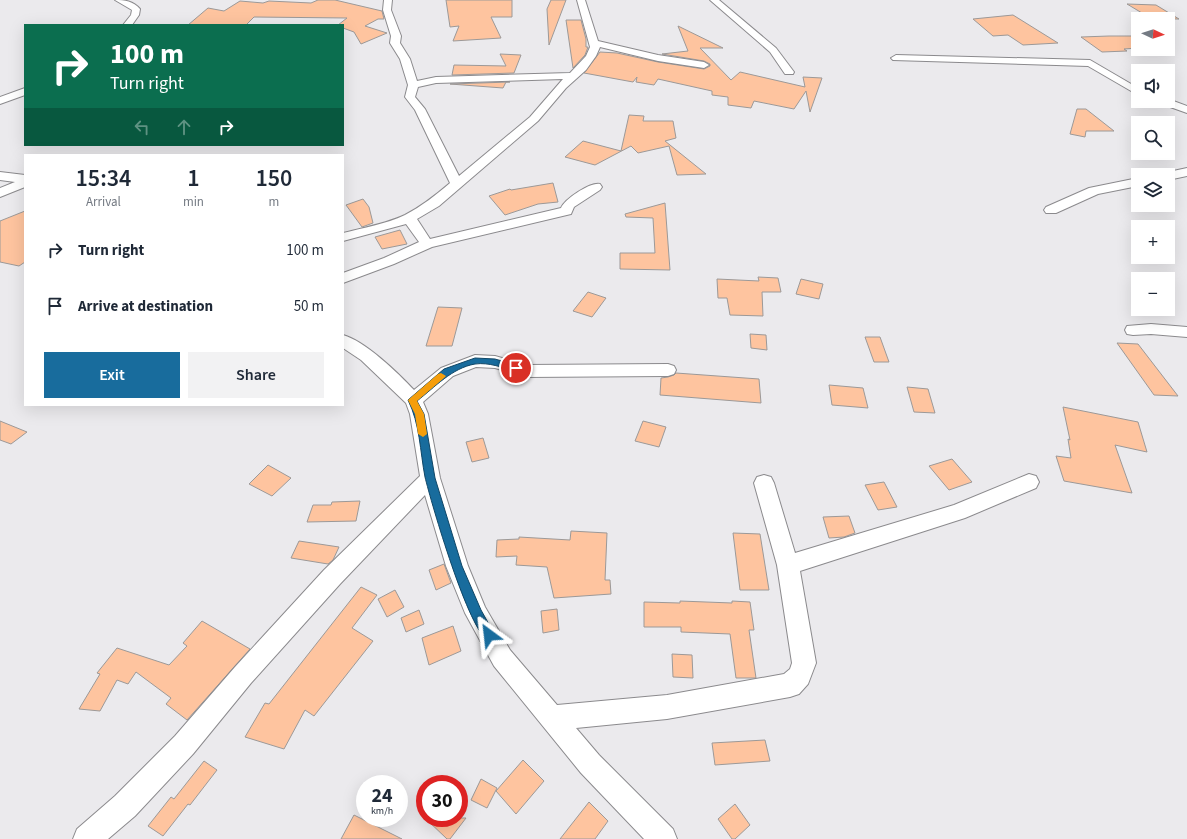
<!DOCTYPE html>
<meta charset="utf-8">
<style>
body{margin:0;font-family:"Source Sans 3",sans-serif;background:#f2f2f3;color:#1f2937;height:100vh;display:flex;flex-direction:column;font-size:15px;white-space:nowrap}
*{box-sizing:border-box;margin:0}
p{font-size:13px;color:#747a83}
.icon{flex:none;width:22px;height:22px;fill:none;stroke:currentColor;stroke-width:2;stroke-linecap:round;stroke-linejoin:round}
.map{position:relative;flex:1;overflow:hidden}
.sheet{position:absolute;left:24px;top:154px;width:320px;height:252px;display:flex;flex-direction:column;background:#fff;border-radius:0px;box-shadow:0 4px 16px #0002}
.sheet>*{flex:none}
.hud{position:absolute;left:24px;top:24px;width:320px;height:122px;border-radius:0px;box-shadow:0 4px 16px #0002;background:#0b6e4f;color:#fff;overflow:hidden}
.needle{width:26px;rotate:94deg}
.tools{position:absolute;left:1131px;top:12px;display:grid;gap:8px}
.tools a{display:grid;place-items:center;width:44px;height:44px;border-radius:0px;background:#fff;box-shadow:0 4px 16px #0002;font-size:20px}
.speed{position:absolute;left:356px;top:775px;display:flex;gap:8px;font-size:20px;font-weight:700;text-align:center}
.speed>*{display:grid;place-content:center;width:52px;height:52px;border-radius:50%;background:#fff;box-shadow:0 4px 16px #0002;line-height:1}
.speed small{font-size:10px;font-weight:400}
.speed .limit{border:6px solid #d22;background:#fff;color:#111}
.pin{position:absolute;display:grid;place-items:center;width:34px;height:34px;color:#fff;margin:-17px;border:2px solid #fff;border-radius:50%;box-shadow:0 1px 4px #0007}
.me{position:absolute;width:44px;margin:-22px;rotate:330deg;stroke-linejoin:round;filter:drop-shadow(0 0 3px #0008)}
.turn{display:flex;align-items:center;gap:14px;height:84px;padding:0 20px;font-size:18px}
.turn .icon{width:52px;height:52px;stroke-width:2.5}
.turn b{display:block;font-size:28px;line-height:34px}
.lanes{display:flex;align-items:center;height:38px;padding:0 20px;background:#0003;justify-content:center;gap:20px;direction:ltr}
.lanes .off{opacity:.35}
.eta{display:flex;justify-content:space-evenly;align-items:center;height:68px;text-align:center}
.eta b{font-size:24px;font-weight:600;line-height:28px}
.action{display:flex;gap:8px;margin-top:auto;padding:8px 20px}
.action a{flex:1;height:46px;border-radius:0px;background:#186c9d;color:#fff;font-size:16px;font-weight:600;line-height:46px;text-align:center}
.action a+a{background:#f2f2f3;color:#1f2937}
ul{padding:0;list-style:none}
li{display:flex;align-items:center;gap:12px;height:56px;padding:0 20px}
li div{flex:1}
li b{display:block;font-size:15px}
li em{font-style:normal}
.map>svg:first-child{display:block}
.building{fill:#fec49f;stroke:#9c9998}
.lines{fill:none;stroke-linecap:round;stroke-linejoin:round}
.street-casing{stroke:#8b8a8d;stroke-width:2}
.street{fill:#fff;fill-rule:evenodd}
.route{fill:#186c9d;stroke:#104666}
.slow{fill:#f59e0b}
</style>
<div class="map">
<svg width="1187" height="839" viewBox="0 0 1187 839">
<rect width="100%" height="100%" fill="#ebeaed"/>
<path class="building" d="M318,0H335L382,11L384,19H378L365,26L387,33L361,44L354,32L343,28V25H338L347,18L254,17L246,25H188L208,8L224,11L240,1L263,3L269,1L311,3Z
M446,0H512V17H491L501,38L453,41L459,26L450,27Z
M551,0H566L549,45L547,9Z
M1127,4L1156,5L1179,19H1152Z
M1013,15L1058,43L1023,45L1008,35L993,36L973,19Z
M566,20H581L586,39V47H588L585,55L573,68Z
M678,26L723,48H700L731,80L740,72L805,87L803,77L822,78L810,112L806,91L794,109L754,101L751,108L728,105V97L712,95V91L658,79L654,85L636,82L637,77L633,82L584,73L600,52L617,53L658,62L704,69L710,66V64L704,61L662,54L688,51Z
M1109,36H1138V48L1124,49L1127,51L1102,52L1081,37Z
M500,54L521,55L514,73L452,75L454,65L506,66Z
M506,82L503,88L450,84L510,82Z
M1077,109H1086L1114,131H1086L1085,137L1070,134Z
M629,115L644,116L643,121H673L676,138L665,141L706,174L677,175L669,146L638,153L631,146L595,165L565,157L583,141L621,151Z
M553,183L558,202L538,204L505,215L489,196L510,189L511,190Z
M363,199L369,207L373,223L362,227L346,205Z
M665,203L670,270L620,269V253H655L653,218L626,217L625,214Z
M25,211V262L19,266L0,262V221Z
M400,230L407,244L382,249L375,237Z
M758,277L778,278L781,292H762L763,316L730,315L727,298H718L717,279L759,281Z
M801,279L823,284L819,299L796,294Z
M588,292L606,298L592,317L573,311Z
M438,307L462,308L452,346H426Z
M750,334L766,335L767,350L751,348Z
M865,337H880L889,362H874Z
M1117,343L1138,344L1178,396L1154,395Z
M676,373L759,379L761,403L660,395L661,378L668,377L674,375Z
M829,385L863,388L868,408L832,405Z
M907,387L928,389L935,413L914,412Z
M1063,407L1138,422L1147,452L1115,445L1132,493L1064,481L1056,456L1071,458L1068,439L1070,440Z
M0,421L27,432L11,444L0,440Z
M643,421L666,427L659,447L635,441Z
M483,438L489,458L472,462L466,442Z
M952,459L972,482L949,490L929,466Z
M268,465L291,478L272,496L249,484Z
M884,482L897,507L878,510L865,485Z
M360,501L356,521L307,522L313,505H331L332,502Z
M849,516L855,533L844,537L829,538L823,517Z
M571,531L607,533L605,580H610L611,594L554,598L547,567L516,565L517,556L496,557L497,540L519,539V537L570,540Z
M733,533L760,534L769,590H740Z
M299,541L339,547L333,560L328,564L291,558Z
M444,564L451,583L436,590L429,570Z
M361,587L377,595L352,628L373,641L314,716L305,710L284,749L245,737L265,703L269,704Z
M395,590L404,607L387,617L378,599Z
M680,601L732,603V601L750,602L754,630H749L756,678H736L730,634L681,632V627H644V602L680,603Z
M557,609L559,630L543,633L541,611Z
M419,610L424,624L406,632L401,618Z
M202,621L250,649L187,720L166,704L171,698L136,672L128,684L117,680L100,711L79,709L100,674L97,673L117,648L169,665L187,646L183,643Z
M453,626L461,651L429,665L422,638Z
M672,654L692,655L693,678L673,677Z
M765,740L770,761L715,765L712,743Z
M523,760L544,781L516,814L496,791Z
M204,761L217,770L190,805L188,804L163,836L148,826L171,797L174,799Z
M481,779L497,788L487,808L471,800Z
M589,802L608,821L595,839H560Z
M735,804L750,825L735,839H732L718,819Z
M354,815L402,839H341Z
M425,818H466L450,839H447Z"/>
<g class="lines">
<g class="street-casing">
<path id="street" d="M115,0C125,0 133,1 140,9L139,15L132,25H123L131,15L132,10Z
M384,0H392L391,10L401,36L400,43L410,59L417,81L436,77L570,73L586,56L590,47L577,0H585L598,41L658,55L704,62L709,65L704,68L658,61L600,47L596,56L586,70L566,88L538,121L439,206L417,219L430,239L561,208C565,199 590,182 600,184L602,187L600,190L574,207L571,214L432,247L394,264L343,283V273L384,258L419,242L406,224L343,241V233C363,228 386,224 405,215C422,206 436,195 450,183L415,110L405,97L408,85L400,59L390,43L391,36L383,10ZM563,79L530,117L459,176L425,109L415,97L418,87L436,83Z
M710,0H719L776,48L794,72L793,74H785L770,52Z
M896,55L1090,60L1138,88V95L1088,66L893,60L891,58Z
M25,88V95L0,104V97Z
M1168,99L1187,106V113L1159,103L1158,101H1168Z
M1187,168V176L1168,180V175H1162L1164,173Z
M0,172L25,175V187L0,197V188L15,182L0,180Z
M1138,178V186L1098,194L1056,213H1046L1044,210L1046,207L1089,188Z
M1151,324L1187,327V337L1151,334L1133,335L1127,334L1125,330L1127,326Z
M343,335C365,341 398,373 414,390L441,368L475,355L495,356L526,365L668,364L674,366L676,370L674,374L668,376L526,377L495,368L476,367L453,376L423,402L428,414L440,478L468,566L485,607L510,650L557,705L667,695L784,674L790,669L792,663L777,565L754,483L757,477L764,475L771,477L774,483L795,553L954,505L1029,474L1036,476L1039,482L1036,488L965,518L800,571L816,663L808,684L799,694L790,697L667,719L576,728L599,755L673,829L677,839H644L581,773L494,666L465,613L446,566L425,495L340,584L251,683L193,754L135,816L108,839H73L77,829L115,796L175,736L235,667L324,570L420,476L410,414L406,403L361,360L343,348Z"/>
</g>
<use href="#street" class="street"/>
</g>
<path class="route" d="M475,358L495,359L519,366L520,368L516,371C503,368 489,362 475,364C452,368 435,387 417,401L424,414L435,478L462,566L481,610L495,635L493,639L489,641C469,633 431,502 425,477C420,451 420,424 408,400L444,369Z"/>
<path class="slow" d="M441,373L446,376L444,378L417,401L424,414L427,434L423,437L418,434L415,414L408,400L438,374Z"/>
</svg>
<div class="tools">
<a><svg class="needle" viewBox="-14 -14 28 28"><path d="M0-13l5 13h-10z" fill="#e53935"/><path d="M0 13l5-13h-10z" fill="#747a83"/></svg></a>
<a><svg class="icon" aria-label="sound" viewBox="0 0 24 24"><path d="M4 9h4l5-4v14l-5-4H4zM17 9q2 3 0 6"/></svg></a>
<a><svg class="icon" aria-label="search" viewBox="0 0 24 24"><circle cx="10" cy="10" r="6"/><path d="M15 15l6 6"/></svg></a>
<a><svg class="icon" aria-label="layers" viewBox="0 0 24 24"><path d="M12 4l9 5-9 5-9-5zM3 14l9 5 9-5"/></svg></a>
<a>+</a>
<a>−</a>
</div>
<div class="speed"><div>24<small>km/h</small></div><div class="limit">30</div></div>
<div class="pin" style="left:516px;top:368px;background:#d93025"><svg class="icon" aria-label="arrive" viewBox="0 0 24 24"><path d="M6 21V4h12l-3 4 3 4H6"/></svg></div>
<svg class="me" style="left:489px;top:635px" viewBox="-20 -20 40 40"><path d="M0-17L14 15 0 8-14 15z" fill="#186c9d" stroke="#fff" stroke-width="4"/></svg>
<div class="hud">
<div class="turn"><svg class="icon" aria-label="right" viewBox="0 0 24 24"><path d="M7 20v-9h11M14 6l5 5-5 5"/></svg><div><b>100 m</b>Turn right</div></div>
<div class="lanes"><svg class="icon off" aria-label="left" viewBox="0 0 24 24"><path d="M17 20v-9H6M10 6l-5 5 5 5"/></svg><svg class="icon off" aria-label="ahead" viewBox="0 0 24 24"><path d="M12 20V5M6 11l6-6 6 6"/></svg><svg class="icon" aria-label="right" viewBox="0 0 24 24"><path d="M7 20v-9h11M14 6l5 5-5 5"/></svg></div>
</div>
<section class="sheet">
<div class="eta">
<div><b>15:34</b><p>Arrival</p></div>
<div><b>1</b><p>min</p></div>
<div><b>150</b><p>m</p></div>
</div>
<ul>
<li><svg class="icon" aria-label="right" viewBox="0 0 24 24"><path d="M7 20v-9h11M14 6l5 5-5 5"/></svg><div><b>Turn right</b></div><em>100 m</em></li>
<li><svg class="icon" aria-label="arrive" viewBox="0 0 24 24"><path d="M6 21V4h12l-3 4 3 4H6"/></svg><div><b>Arrive at destination</b></div><em>50 m</em></li>
</ul>
<div class="action"><a>Exit</a><a>Share</a></div>
</section>
</div>
